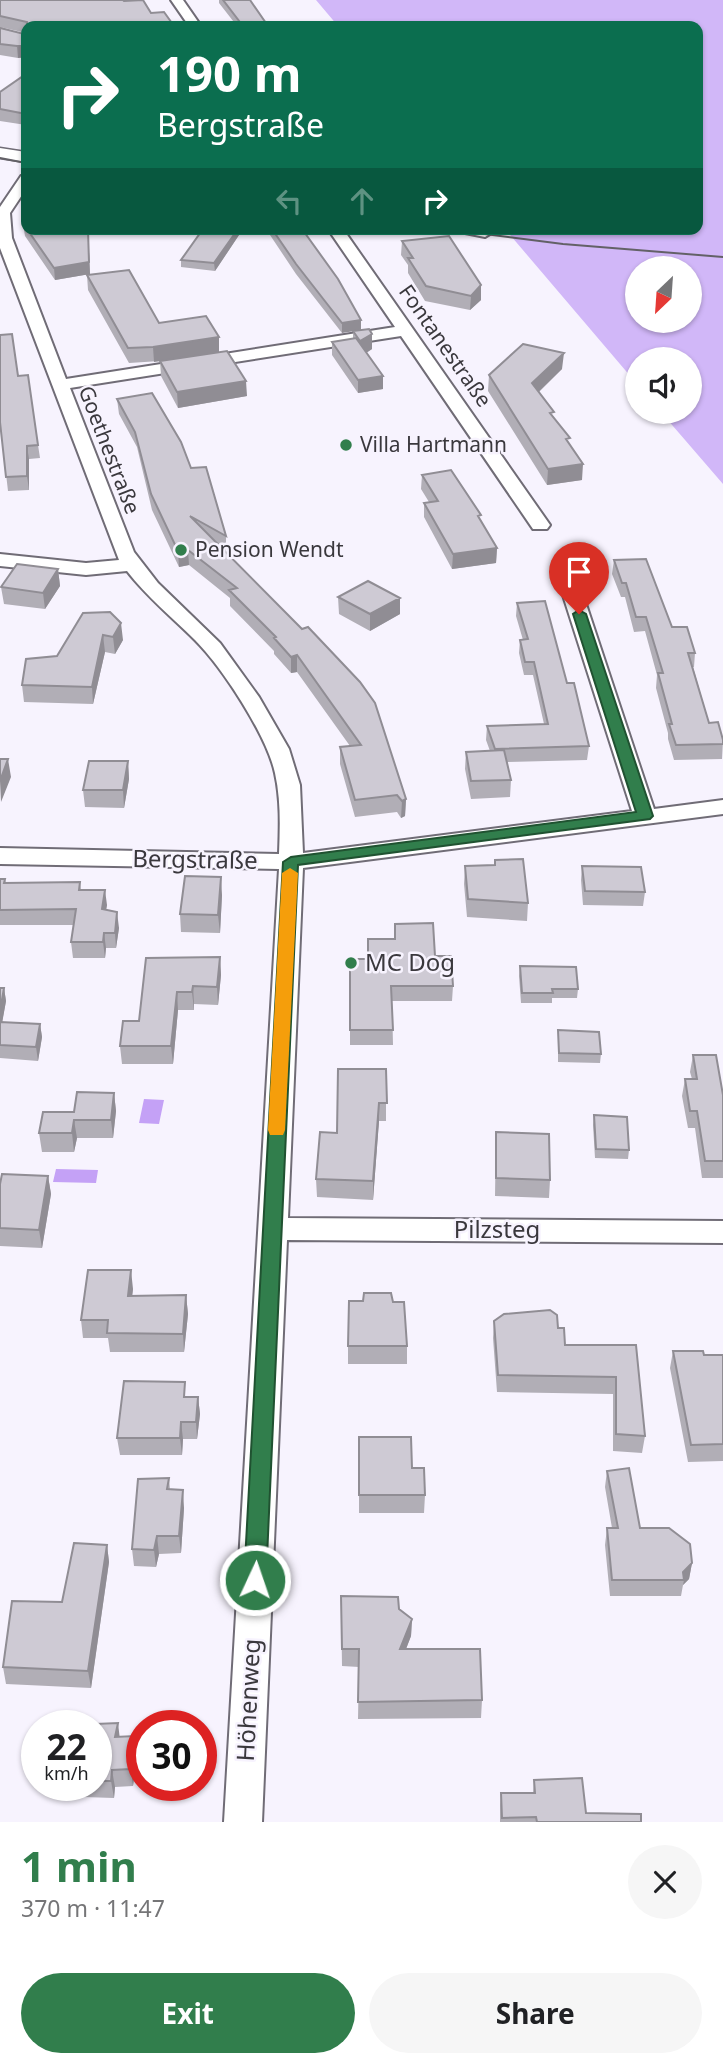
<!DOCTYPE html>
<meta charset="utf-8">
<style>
body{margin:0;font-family:"Noto Sans",sans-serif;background:#f6f6f6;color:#202124;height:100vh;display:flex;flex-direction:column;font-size:26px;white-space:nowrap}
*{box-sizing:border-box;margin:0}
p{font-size:23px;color:#757577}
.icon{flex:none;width:38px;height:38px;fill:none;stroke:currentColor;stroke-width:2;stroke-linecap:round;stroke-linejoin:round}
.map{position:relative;height:1822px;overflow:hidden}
.panel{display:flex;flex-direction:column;background:#fff;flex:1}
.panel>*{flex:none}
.top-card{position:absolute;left:21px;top:21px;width:682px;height:214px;border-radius:14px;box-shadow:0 2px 5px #0004;background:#0b6e4f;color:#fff;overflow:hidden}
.needle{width:46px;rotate:205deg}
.buttons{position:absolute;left:625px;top:256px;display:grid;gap:14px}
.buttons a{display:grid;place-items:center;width:77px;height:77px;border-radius:50%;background:#fff;box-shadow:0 2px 5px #0004;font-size:35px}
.speed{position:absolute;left:21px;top:1710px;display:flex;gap:14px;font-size:35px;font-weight:700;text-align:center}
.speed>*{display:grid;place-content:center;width:91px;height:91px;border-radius:50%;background:#fff;box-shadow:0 2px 5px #0004;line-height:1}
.speed small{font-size:18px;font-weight:400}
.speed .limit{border:10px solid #d22;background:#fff;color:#111}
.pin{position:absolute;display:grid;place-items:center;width:60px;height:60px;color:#fff;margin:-72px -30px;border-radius:50% 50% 50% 0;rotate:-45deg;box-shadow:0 0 7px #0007}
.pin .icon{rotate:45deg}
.me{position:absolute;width:77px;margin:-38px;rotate:3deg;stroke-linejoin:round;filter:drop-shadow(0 0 5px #0008)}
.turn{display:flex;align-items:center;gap:24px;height:147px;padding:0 21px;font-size:32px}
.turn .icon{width:91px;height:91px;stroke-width:2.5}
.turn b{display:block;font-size:49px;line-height:60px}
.lanes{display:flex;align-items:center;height:66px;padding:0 21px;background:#0003;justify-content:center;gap:35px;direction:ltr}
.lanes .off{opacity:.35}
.round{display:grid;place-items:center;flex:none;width:74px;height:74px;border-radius:37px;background:#f6f6f6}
.overview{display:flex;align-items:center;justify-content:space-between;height:119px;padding:0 21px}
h1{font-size:42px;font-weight:700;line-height:52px;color:#317e4c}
.action{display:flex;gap:14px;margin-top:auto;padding:14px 21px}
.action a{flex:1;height:80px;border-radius:42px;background:#317e4c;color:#fff;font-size:28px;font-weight:700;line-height:80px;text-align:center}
.action a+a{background:#f6f6f6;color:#202124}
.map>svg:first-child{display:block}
.green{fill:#d1b7f8;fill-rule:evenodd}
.water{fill:#c4a1f6}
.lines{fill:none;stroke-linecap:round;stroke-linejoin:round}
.minor-casing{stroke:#706c76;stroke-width:4}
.tertiary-casing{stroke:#706c76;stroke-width:3}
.minor{fill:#fff;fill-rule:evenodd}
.tertiary{fill:#fff;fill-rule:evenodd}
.tram{stroke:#636167;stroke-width:2}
.wall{fill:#b1aeb6;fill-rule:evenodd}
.shaded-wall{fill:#908d94}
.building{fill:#cecad4;stroke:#908d94;stroke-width:2}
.route{fill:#317e4c;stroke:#205231;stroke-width:2}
.slow{fill:#f59e0b}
.poi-dot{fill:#317e4c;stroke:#f7f3fe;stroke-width:2.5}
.labels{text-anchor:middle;stroke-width:5;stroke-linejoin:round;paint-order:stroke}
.far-street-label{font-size:21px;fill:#3a383d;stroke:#f7f3fe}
.far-poi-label{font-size:21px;fill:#3a383d;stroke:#f7f3fe;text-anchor:start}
.street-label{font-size:24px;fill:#3a383d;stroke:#f7f3fe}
.poi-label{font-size:24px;fill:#3a383d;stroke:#f7f3fe;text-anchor:start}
</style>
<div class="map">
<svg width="723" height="1822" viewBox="0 0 723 1822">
<rect width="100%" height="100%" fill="#f7f3fe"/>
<path class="green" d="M316,0H723V484L660,411H690V359H637V384L505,229H698V26H338ZM637,268H690V320H637Z"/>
<path class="water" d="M144,1099L164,1100L159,1124L139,1123Z
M56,1169L98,1170L96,1183L53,1182Z"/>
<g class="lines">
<g class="minor-casing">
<path id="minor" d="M171,0H183L201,26H189Z
M26,175V189L10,213L12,238L66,379L395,327L328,229H343L550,525L547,529H533L401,336L70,388L134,552L158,583L220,643L259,697L289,749L300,785L303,853L632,811L561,589L564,585H578L581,589L654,809L723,800V814L303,868L288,1218L723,1221V1243L287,1240L262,1822H224L279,869L0,864V848L279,854C280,827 281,800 275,773C267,736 223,668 195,640C172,617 147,597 127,571L86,575L0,566V554L86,563L119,560L0,248V207L21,176Z
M458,229H491L493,232L485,237L460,232Z"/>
</g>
<g class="tertiary-casing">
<path id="tertiary" d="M0,148L26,152V162L0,158Z"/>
</g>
<use href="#minor" class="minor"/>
<use href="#tertiary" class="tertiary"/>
<path class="tram" d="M0,158L26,163
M446,229L563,244L723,257"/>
</g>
<path class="wall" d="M0,0L124,1L151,13L174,26H26V57L18,58L0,55ZM0,27L26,33L24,34Z
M219,0H250L268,26H237L219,3Z
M26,74V125L0,121V92Z
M26,199V229H54V231L88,230L90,274L55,280L25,236L23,224Z
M243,229L215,271L181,267V260Z
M268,229H302L361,320L342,333L296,274L268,232Z
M402,241L481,300L470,310L425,301L408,273V265L401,255Z
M87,275L159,323L219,352L247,396L178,408L161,376L160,361L129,363L88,290Z
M353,331L372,334V349L366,353L383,389L358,393L332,355V342L353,339Z
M562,369L539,392L570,445L582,480L547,485L488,391L489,375Z
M18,376L38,445L40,458L29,459V490L8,491L0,422Z
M117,399L191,468L226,536V551L223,550L406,799L405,816L401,818L397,812L355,817L340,764V747L350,746L297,672L291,673L274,654V651L230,606V598L189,565L179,567L152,510L137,447L119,414Z
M422,475L497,548L496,563L452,569L424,517V503L429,502L421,489Z
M614,560L672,627L695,653L694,667H693L709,723L723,740L722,759L674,760L668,739V733L656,688L657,675L645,631L634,632L625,597H621L612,574Z
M58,569L60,586L45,609L4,604L1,587Z
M338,597L400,598V614L370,631L339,614Z
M517,603L567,683L589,746L587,760L507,762L511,780L510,797L471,799L465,769L466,752L490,751L486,740L487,726L544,724L533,675H524L519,653L520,640H523L516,616Z
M83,613L123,640L115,654L105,652L93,704L24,702L22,685L57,656Z
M128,761L129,779L124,808L85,807L83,790Z
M495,860L528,903L527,921L467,917L464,884L465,866L494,865Z
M582,866L645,892L643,906L583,905L581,880Z
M0,879H5L6,883L80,882L81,890L107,905L106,910L119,928L116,948H106L105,958H73L71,942L74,925H0Z
M222,895L220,933L181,932L180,914Z
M395,924L435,956L453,986L452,1001H392L393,1045H350V959H368L394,939Z
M220,957L221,975L218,1005L194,1004V1010H178L173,1064H122L120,1046L139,1021Z
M520,966L578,989L577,998H552V1003H521L519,976Z
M0,988H4L6,1001L2,1022L40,1024L42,1037L38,1061L0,1058Z
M558,1030L601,1054L600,1063L558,1062Z
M693,1055L723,1095V1178H702L695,1128H688L682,1096L685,1079H692L690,1072Z
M386,1069V1121H379L373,1200L317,1197L316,1179L337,1133Z
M114,1093L116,1111L113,1138H77L74,1152H42L39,1133L74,1112Z
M594,1115L629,1150L628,1159L595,1158L593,1125Z
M496,1132L550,1180L549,1198L495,1196Z
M48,1176L51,1194L42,1248L0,1246V1184Z
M133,1289L132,1296L186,1295L188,1314L184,1352H110L108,1338H83L81,1320Z
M494,1321L558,1328L565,1345H636L645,1436L642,1453L613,1451V1394L497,1392L493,1338Z
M348,1346H407V1364H348Z
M673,1351L704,1355H723V1461L688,1462L670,1368Z
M187,1397H198L200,1414L197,1439H183L182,1455H120L117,1438Z
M359,1437L412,1468L425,1495L424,1513H359Z
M607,1471L640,1528L692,1563L689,1579L683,1585L681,1596H610L605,1545L607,1528H612L605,1487Z
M169,1478L170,1490L184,1508L181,1553L159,1554L156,1567L134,1566L132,1549Z
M107,1545L109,1562L91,1688L6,1684L3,1667L62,1602Z
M341,1596L399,1609L412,1619L411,1636L406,1649L482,1700L481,1718L358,1719L359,1667L342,1666Z
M96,1726L120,1737L137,1753L133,1786L115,1787L114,1798L53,1796L51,1785H96Z
M534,1780L586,1813L641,1822H500V1805L501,1793H533Z"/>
<path class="shaded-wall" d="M17,46H26V57L18,58Z
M238,229H243L215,271L214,263Z
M88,230L90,274L55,280L54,268Z
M481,285V300L470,310L471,296Z
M361,320V330L342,333V323Z
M372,334V349L360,357V341Z
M219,337V352L154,362L153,347Z
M564,353L562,369L531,399L532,383Z
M383,376V389L358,393V380Z
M246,381L247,396L178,408L177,392Z
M27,446L29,459V490L27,476Z
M583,464L582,480L547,485L548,469Z
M497,548L496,563L452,569L453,554Z
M188,550L189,565L179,567L178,551Z
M58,569L60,586L45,609L43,593Z
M400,598V614L370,631V614Z
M121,623L123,640L115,654L113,637Z
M103,635L105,652L93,704L92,687Z
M297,655V672L291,673V657Z
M8,759L11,777L1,802L0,781Z
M128,761L129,779L124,808L123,790Z
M406,799L405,816L401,818L402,801Z
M221,877L222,895L220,933L218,915Z
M105,890L107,905L103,925L102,909Z
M117,912L119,928L116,948L115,933Z
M104,933L106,948L105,958L103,942Z
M220,957L221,975L218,1005L217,987Z
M193,986L194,1004V1010L192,992Z
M4,988L6,1001L0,1035V1011Z
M177,992L178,1010L173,1064L171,1046Z
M40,1024L42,1037L38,1061L36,1047Z
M114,1093L116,1111L113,1138L111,1120Z
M379,1103V1121L373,1200V1181Z
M74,1120L77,1138L74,1152L72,1133Z
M48,1176L51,1194L42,1248L39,1230Z
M131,1270L133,1289L130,1314L128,1296Z
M186,1295L188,1314L184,1352L183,1334Z
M198,1397L200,1414L197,1439L196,1422Z
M181,1422L183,1439L182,1455L180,1438Z
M183,1490L184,1508L181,1553L179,1536Z
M157,1536L159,1554L156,1567L154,1550Z
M107,1545L109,1562L91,1688L88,1671Z
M692,1563L689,1579L683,1585L684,1580L683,1572Z
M412,1619L411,1636L399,1667L400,1649Z
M118,1723L120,1740L115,1737Z
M135,1736L137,1753L133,1786L131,1769Z
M112,1770L115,1787L114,1798L111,1781Z"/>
<path class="building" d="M0,0H123L124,1L143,0L151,13L164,12L174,26H27V22L0,16Z
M223,0H250L268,26H243Z
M0,28L24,34L26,33V46H17L0,44Z
M26,74V114L0,109V92Z
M26,199V228L23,224L25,201Z
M27,229H52V231L88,230L89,262L54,268Z
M203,229H238L214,263L181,260Z
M272,229H302L338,279L361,320L342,323L296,264Z
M449,236L481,285L471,296L426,286L408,258H413L402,241Z
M129,270L159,323L206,316L219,337L153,347L128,348L87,275Z
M369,329L372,334L360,341L353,331Z
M12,334L18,376L28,375L38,445L27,446V476L6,477L0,422V335Z
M356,338L383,376L358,380L332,342Z
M523,344L564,353L532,383L554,412L550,413L570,438L566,439L583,464L548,469L489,375Z
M227,351L246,381L177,392L160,361Z
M152,393L181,442L191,468L206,467L226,536L190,516L302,629L308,627L360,682L375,703L406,799L402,801L397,795L355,800L340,747L361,745L297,655L291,657L274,638L276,637L229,590L237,588L188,550L178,551L151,494L135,432L117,399Z
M451,470L481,515L478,516L497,548L453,554L424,503L438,501L422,475Z
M646,559L672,627H687L695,653H688L709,723L718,722L723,740V744L676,745L669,724H672L658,673H663L646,617H636L626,583H622L614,560Z
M17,564L58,569L43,593L1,587Z
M368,581L400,598L370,614L338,597Z
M545,601L567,683H574L589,746L495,749L487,726L548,724L534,662H525L520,640L528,639L517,603Z
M110,612L121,623L113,637L103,635L92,687L22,685L26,659L57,656L83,613Z
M504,750L511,780L471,781L466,752Z
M0,759H8L0,781Z
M89,761H128L123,790H83Z
M523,859L528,903L468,899L465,866L495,865V860Z
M582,866L641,867L645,892L585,891Z
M185,876L221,877L218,915L180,914Z
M0,879H5L4,883L80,882L79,890H105L102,909L117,912L115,933H104L103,942H71L76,909L0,910Z
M433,923L435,956H451L453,986H391L393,1030H350V959H368V939H395V924Z
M220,957L217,987L193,986L192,992H177L171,1046H120L123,1021H139L146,958Z
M520,966L576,967L578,989H552L553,993H522Z
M0,988H4L0,1011Z
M0,1022L40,1024L36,1047L0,1045Z
M558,1030L599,1032L601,1054L559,1053Z
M693,1055H716L723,1095V1161H705L697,1111H690L685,1079H697Z
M338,1069H386L387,1103H379L373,1181L316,1179L320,1132L337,1133Z
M77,1092L114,1093L111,1120H74L72,1133H39L43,1112H74Z
M594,1115L627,1117L629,1150L596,1149Z
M496,1132L549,1134L550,1180L496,1178Z
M2,1174L48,1176L39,1230L0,1228V1184Z
M88,1270H131L128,1296L186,1295L183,1334L107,1333L108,1320H81Z
M364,1293H391L393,1302H404L407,1346H348L349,1301H363Z
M550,1310L557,1315L558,1328H564L565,1345H636L645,1436L616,1434V1377L498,1375L494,1321L504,1314Z
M673,1351H703L704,1355H723V1444L691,1445Z
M124,1381L185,1382L184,1397H198L196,1422H181L180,1438H117Z
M359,1437H411L412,1468H424L425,1495H359Z
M629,1468L640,1528H669L690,1544L692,1563L683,1572L684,1580H612L607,1528H618L607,1471Z
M169,1478L167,1489L183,1490L179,1536H157L154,1550L132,1549L138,1479Z
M74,1543L107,1545L88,1671L3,1667L12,1601L62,1602Z
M341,1596L398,1597L399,1609L412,1619L400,1649H480L482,1700L358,1702L359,1649H342Z
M118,1723L115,1737L135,1736L131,1769L112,1770L111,1781H96V1726H47Z
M37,1738V1756L34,1754Z
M582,1778L586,1813L641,1814V1822H537L536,1817L502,1818L501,1793H535L534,1780Z"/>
<path class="route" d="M579,610L586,614L653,816L650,819L298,865L266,1580L263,1587L255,1589L247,1587L244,1580L283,862L291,857L636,812L573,614Z"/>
<path class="slow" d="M290,868L298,873L285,1130L283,1135H270L268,1130L282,873Z"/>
<g class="poi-dot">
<circle cx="346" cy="445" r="7"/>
<circle cx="181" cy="550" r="7"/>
<circle cx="351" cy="963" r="7"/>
</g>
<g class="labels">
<g class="far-street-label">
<text transform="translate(445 346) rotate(55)" y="7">Fontanestraße</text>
<text transform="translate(109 450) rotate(69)" y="7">Goethestraße</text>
</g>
<g class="far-poi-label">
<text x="360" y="452">Villa Hartmann</text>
<text x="195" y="557">Pension Wendt</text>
</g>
<g class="street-label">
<text transform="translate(195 860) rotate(1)" y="8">Bergstraße</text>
<text x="497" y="1238">Pilzsteg</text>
<text transform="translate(249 1700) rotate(-87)" y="8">Höhenweg</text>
</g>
<g class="poi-label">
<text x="365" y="971">MC Dog</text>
</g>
</g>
</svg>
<div class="buttons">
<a><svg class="needle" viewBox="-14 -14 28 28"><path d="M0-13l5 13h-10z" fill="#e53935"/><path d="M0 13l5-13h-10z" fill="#757577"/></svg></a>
<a><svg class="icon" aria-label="sound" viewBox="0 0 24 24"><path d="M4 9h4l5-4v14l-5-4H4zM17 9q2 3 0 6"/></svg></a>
</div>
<div class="speed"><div>22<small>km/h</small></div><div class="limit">30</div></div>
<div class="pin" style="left:579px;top:614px;background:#d93025"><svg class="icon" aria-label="arrive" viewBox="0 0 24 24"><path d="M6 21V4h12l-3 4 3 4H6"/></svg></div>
<svg class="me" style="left:255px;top:1580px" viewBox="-20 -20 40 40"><circle r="17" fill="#317e4c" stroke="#fff" stroke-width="3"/><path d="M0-11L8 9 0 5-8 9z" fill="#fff"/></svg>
<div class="top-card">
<div class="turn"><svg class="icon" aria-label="right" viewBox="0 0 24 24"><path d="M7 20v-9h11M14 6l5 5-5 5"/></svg><div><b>190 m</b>Bergstraße</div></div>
<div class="lanes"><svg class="icon off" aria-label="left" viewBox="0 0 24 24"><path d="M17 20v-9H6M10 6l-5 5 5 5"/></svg><svg class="icon off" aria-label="ahead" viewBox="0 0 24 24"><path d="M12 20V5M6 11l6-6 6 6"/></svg><svg class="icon" aria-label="right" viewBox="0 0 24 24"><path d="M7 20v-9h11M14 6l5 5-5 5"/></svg></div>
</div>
</div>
<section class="panel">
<div class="overview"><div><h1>1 min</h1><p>370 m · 11:47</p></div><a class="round"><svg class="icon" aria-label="close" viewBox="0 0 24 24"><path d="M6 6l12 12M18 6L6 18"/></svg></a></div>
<div class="action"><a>Exit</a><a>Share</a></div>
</section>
